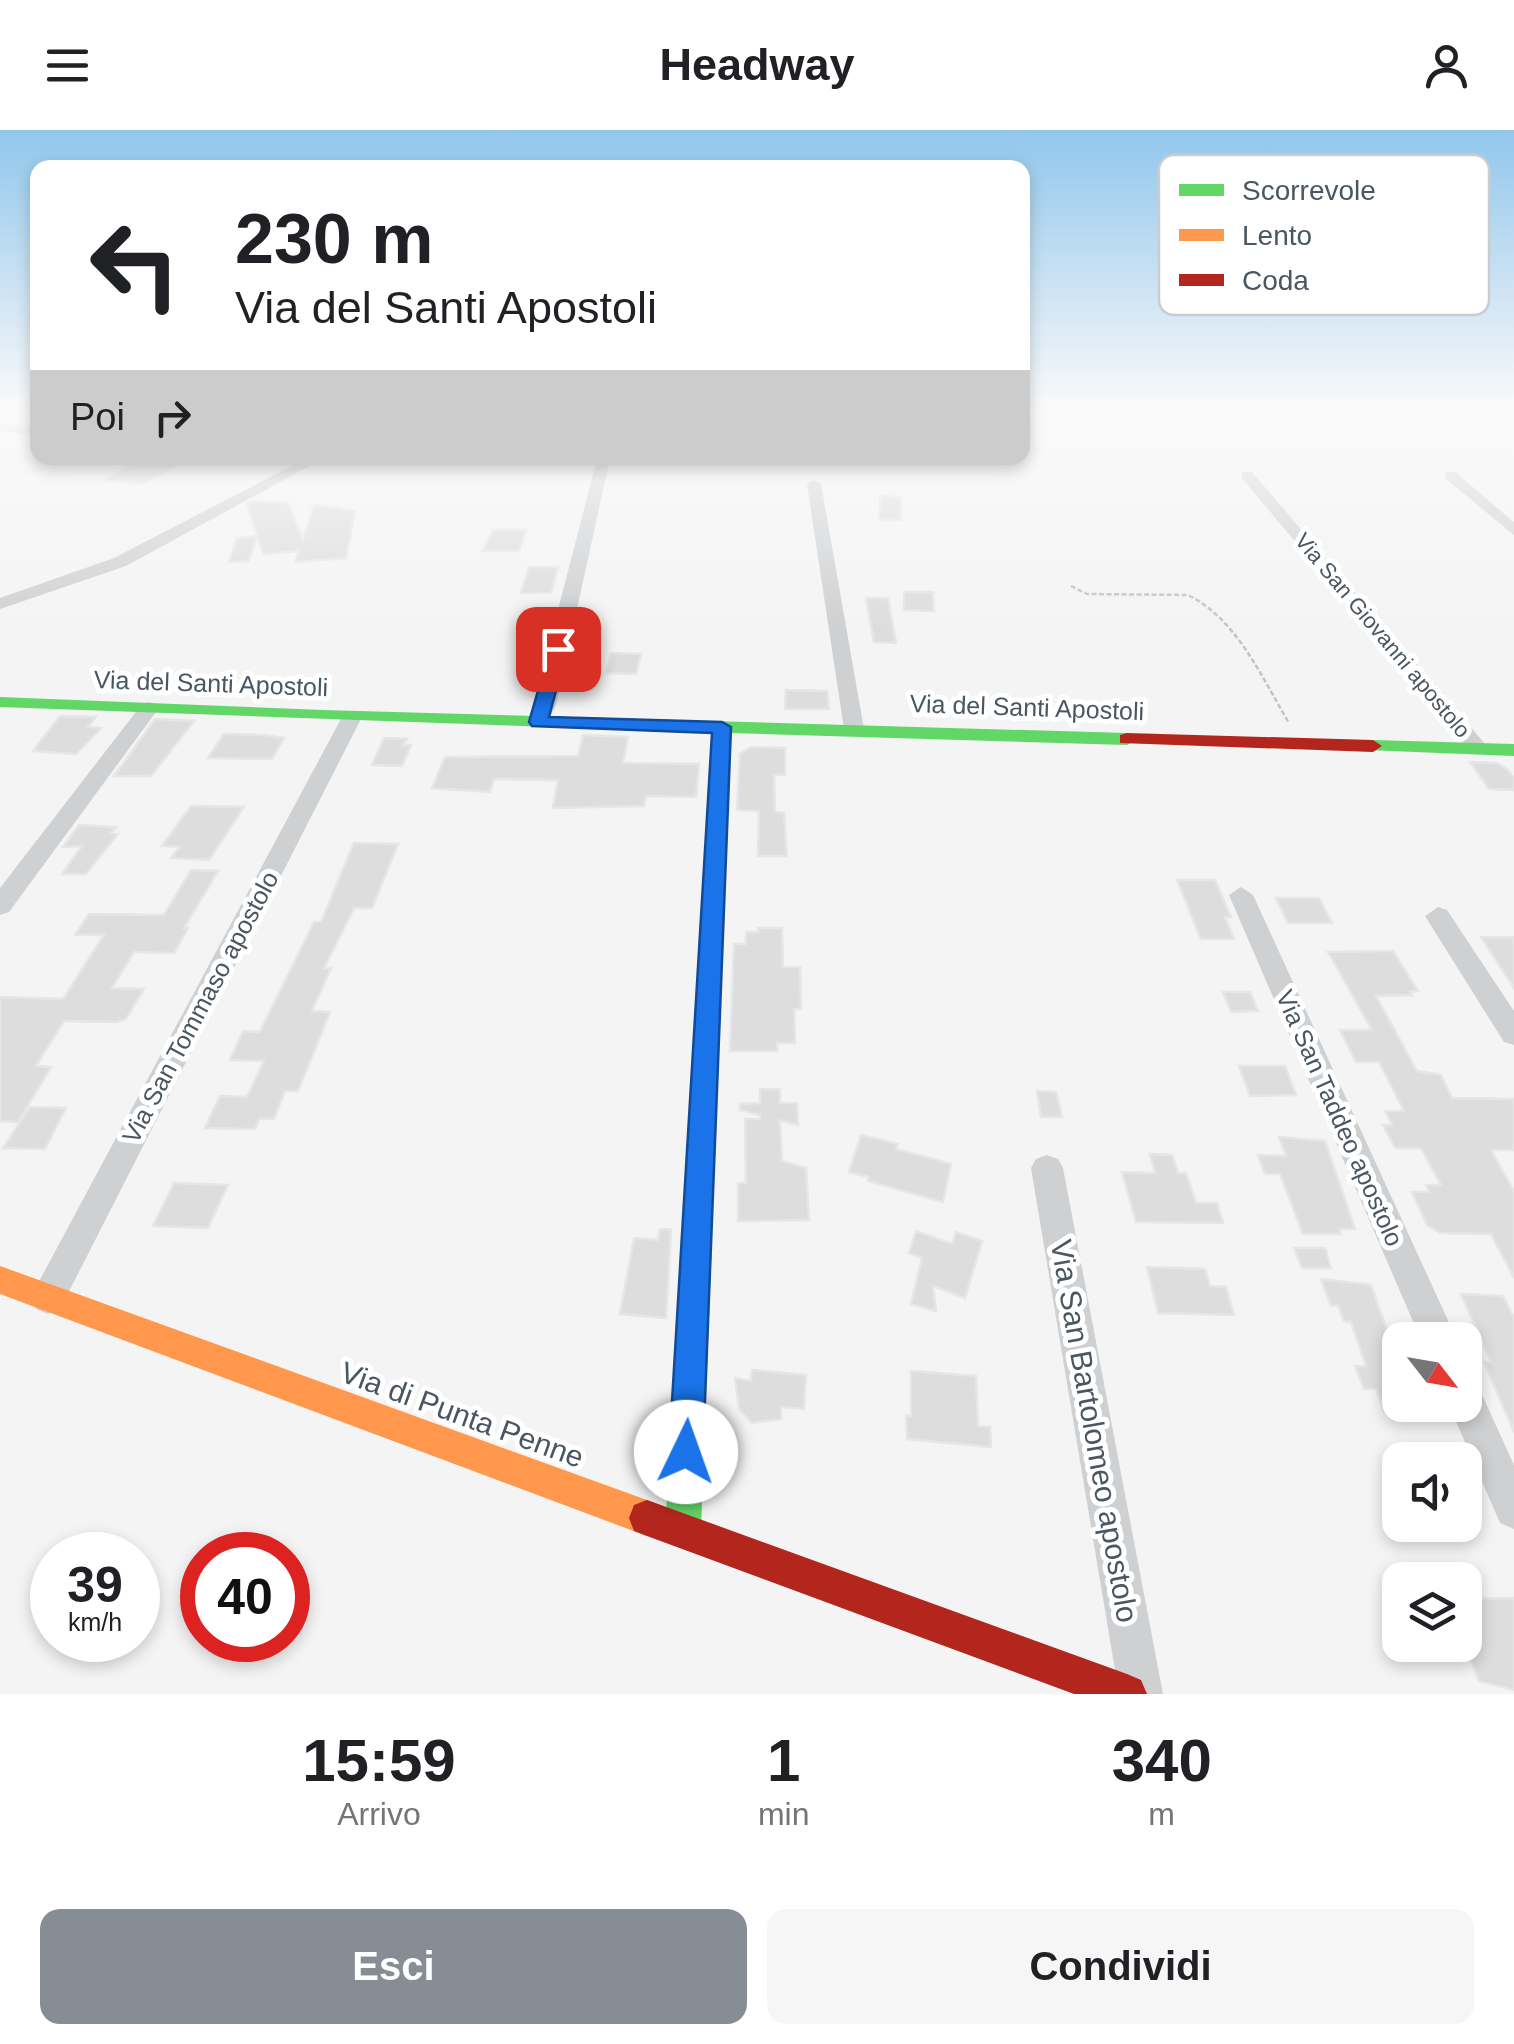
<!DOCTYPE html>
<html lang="it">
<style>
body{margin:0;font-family:Arial,sans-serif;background:#f6f6f6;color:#202124;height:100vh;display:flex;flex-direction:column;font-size:38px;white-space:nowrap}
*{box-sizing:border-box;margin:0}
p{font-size:32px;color:#757577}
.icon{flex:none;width:55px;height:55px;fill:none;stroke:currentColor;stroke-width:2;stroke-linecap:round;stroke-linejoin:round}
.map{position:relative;height:1564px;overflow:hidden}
.drawer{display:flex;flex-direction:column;background:#fff;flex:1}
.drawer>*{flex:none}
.guide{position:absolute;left:30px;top:30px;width:1000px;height:305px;border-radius:20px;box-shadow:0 5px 15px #0003;background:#fff;color:#202124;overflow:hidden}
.needle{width:65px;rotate:121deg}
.tools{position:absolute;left:1382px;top:1192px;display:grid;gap:20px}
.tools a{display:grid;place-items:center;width:100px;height:100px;border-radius:20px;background:#fff;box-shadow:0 5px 15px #0003;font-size:50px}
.speed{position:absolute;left:30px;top:1402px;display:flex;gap:20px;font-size:50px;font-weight:700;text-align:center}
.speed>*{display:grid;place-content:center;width:130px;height:130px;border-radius:50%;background:#fff;box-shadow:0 5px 15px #0003;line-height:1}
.speed small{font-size:25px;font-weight:400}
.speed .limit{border:15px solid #d22;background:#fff;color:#111}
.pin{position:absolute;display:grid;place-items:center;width:85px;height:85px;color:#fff;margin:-42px;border-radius:20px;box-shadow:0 5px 15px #0006}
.me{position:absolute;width:110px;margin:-55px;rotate:3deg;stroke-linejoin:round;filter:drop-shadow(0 0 8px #0008)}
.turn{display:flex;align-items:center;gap:35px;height:210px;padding:0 40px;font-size:45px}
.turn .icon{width:130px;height:130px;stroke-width:2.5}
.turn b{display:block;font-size:70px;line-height:85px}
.then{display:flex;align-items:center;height:95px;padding:0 40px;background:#0003;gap:20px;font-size:38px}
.eta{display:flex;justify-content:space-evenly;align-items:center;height:170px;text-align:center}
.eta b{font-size:60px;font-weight:600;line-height:70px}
.cta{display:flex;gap:20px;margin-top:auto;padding:20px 40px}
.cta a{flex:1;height:115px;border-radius:20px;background:#868d94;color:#fff;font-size:40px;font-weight:600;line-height:115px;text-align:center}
.cta a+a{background:#f6f6f6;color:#202124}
header{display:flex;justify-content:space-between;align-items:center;height:130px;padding:0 40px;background:#fff;font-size:45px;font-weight:600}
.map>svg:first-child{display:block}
.building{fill:#ddddde;stroke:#e5e6e7;stroke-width:2.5}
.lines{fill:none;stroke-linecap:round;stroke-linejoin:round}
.path{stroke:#bcc7c4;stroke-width:2.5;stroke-dasharray:5 2.5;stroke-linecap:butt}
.street{fill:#ced0d2;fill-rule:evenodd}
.fast{fill:#63d668;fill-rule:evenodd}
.slow{fill:#ff974d;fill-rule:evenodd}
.jam{fill:#b3261e;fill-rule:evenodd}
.route{fill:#1a73e8;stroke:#114b97;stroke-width:2.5}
.labels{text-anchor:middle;stroke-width:10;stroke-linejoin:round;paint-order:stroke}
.far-street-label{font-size:22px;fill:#4a5661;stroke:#fff}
.street-label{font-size:25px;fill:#4a5661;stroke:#fff}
.near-street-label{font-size:30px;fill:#4a5661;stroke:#fff}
.key{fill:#fff;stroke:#c9ccd0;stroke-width:2.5}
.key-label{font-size:28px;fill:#4a5661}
</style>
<header><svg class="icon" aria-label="menu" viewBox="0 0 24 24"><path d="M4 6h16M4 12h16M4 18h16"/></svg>Headway<svg class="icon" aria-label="person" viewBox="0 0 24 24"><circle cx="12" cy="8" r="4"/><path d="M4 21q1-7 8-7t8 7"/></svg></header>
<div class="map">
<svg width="1514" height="1564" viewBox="0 0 1514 1564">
<rect width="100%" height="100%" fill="#f4f4f4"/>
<path class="building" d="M141,328H146L184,332L142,354L105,350Z
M880,366L900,367L901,390H879Z
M252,371L288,373L303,410L314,375L355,381L346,428L295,432L299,421L263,424L247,374Z
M493,400H526L519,421H483Z
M257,406L249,431L229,432L237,408Z
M529,437H558L551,463H521Z
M904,462H933L934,481L904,480Z
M866,468H888L896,513L874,512Z
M611,523L641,524L636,544L606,543Z
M786,560L827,561L829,579H785Z
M60,586L96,587L88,597L101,598L76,624L33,621Z
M155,589L194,591L151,646H114Z
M224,604L263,605L284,608L272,629L208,628Z
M583,605L628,607L623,633L699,634L696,667L646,666L644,676L553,678L558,650L494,649L490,662L432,658L445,627L578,626Z
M384,608L407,609L403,615H411L402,636L372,635Z
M751,617L785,618V645H774L775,682L784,683L787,726H758L759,681L737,680L740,624Z
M1470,632L1497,633L1508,640L1514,648V660L1489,659Z
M191,676L244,677L209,730L171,728L180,717L162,716Z
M79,695L116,697L111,703L118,704L86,744H62L82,716L63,717Z
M354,713L398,714L372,778H354L324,838H331L312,881L330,882L298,961H285L274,989H259L255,999L205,998L220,966L247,967L264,931L230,930L243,901L260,902L314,792H321Z
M191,740L218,741L184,798H188L174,823L134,822L112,858L144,859L126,889L117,892L64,891L36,936L51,937L18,992L0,991V867L63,869L104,805H75L89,784L164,785Z
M1177,750H1215L1231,787H1225L1234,809H1201Z
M1276,768H1319L1332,793H1288Z
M758,798H782L783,837H800L801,879H794L795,913H777V921H730L734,814H746V802H758Z
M1481,807H1514V858Z
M1393,821L1418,861L1410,862L1412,865L1376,866L1417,941L1441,945L1452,968L1514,969V1020H1491L1514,1061V1148L1491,1104L1440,1103L1427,1095L1412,1062H1429L1426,1055H1441L1421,1018H1395L1383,995H1392L1385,981H1404L1379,932H1356L1340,900H1372L1328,822Z
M1223,862H1250L1258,881L1231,882Z
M1239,936H1285L1296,965L1250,966Z
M760,959H780V973H797L798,995L780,990L782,1031L806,1038L809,1090L738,1091V1053H746L745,989H760V985L740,980V974L760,973Z
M1037,961L1056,962L1062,987H1041Z
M30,977L66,978L45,1019L3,1018Z
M861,1005L898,1014L896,1019L951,1034L943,1072L868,1051L869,1047L849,1042Z
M1279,1007L1325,1011L1355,1099H1339L1341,1104H1303L1280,1044H1265L1258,1025L1286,1026Z
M1150,1024L1172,1025L1178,1043H1186L1196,1073H1217L1223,1093L1136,1092L1122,1042L1155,1043Z
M174,1053L228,1055L208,1098L153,1096Z
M660,1099L671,1100L666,1188L620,1184L634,1108L658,1110Z
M916,1101L952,1114L956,1102L982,1111L965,1168L933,1156L936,1181L911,1174L922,1128L909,1123Z
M1294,1118H1325L1331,1138H1302Z
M1147,1137L1205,1139L1210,1156L1226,1157L1234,1185L1158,1183Z
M1321,1149L1371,1155L1392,1214H1400V1281H1384L1376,1259H1364L1355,1236H1366L1351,1192L1344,1191L1338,1175L1331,1176Z
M1461,1164L1503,1166L1514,1188V1302L1484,1232H1491Z
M752,1240L806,1245L804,1279L781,1277V1289L752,1293L739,1279L735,1248L751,1251Z
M911,1241L976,1246L978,1296L990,1297L991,1317L907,1309L906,1286H911Z
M1514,1468V1560L1479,1551L1465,1515V1469Z"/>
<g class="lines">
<path class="path" d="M1071,456L1087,464L1188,465C1237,489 1262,548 1289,593"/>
<path class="street" d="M0,293L38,297V305L0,301Z
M307,328H324L126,436L0,479V468L114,428Z
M610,328L556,575L546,596H532L529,592L597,329Z
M1242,342H1252L1486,615L1490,619L1486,623H1472L1242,348Z
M1445,342H1455L1514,392V405L1445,348Z
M814,350L821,354L864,599L854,605L844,599L807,354Z
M149,572L156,574V582L9,782L0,785V758L142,574Z
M352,581L362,587L60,1179L48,1184L36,1179L31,1168L36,1157L342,587Z
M1241,757L1253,765L1457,1210H1421L1229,765Z
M1438,777L1447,780L1514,881V915L1504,912L1425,786Z
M1047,1025L1058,1029L1063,1038L1163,1564H1119L1031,1038L1036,1029Z
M1465,1251L1478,1256L1514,1335V1399L1500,1393L1449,1275H1465Z"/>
<path class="fast" d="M0,567L323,580L1127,603L1136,609L1127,615L731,603L701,1399L696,1412L683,1417L670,1412L665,1399L712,603L0,577Z
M1373,610L1514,614V626L1366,620L1364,616Z"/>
<path class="slow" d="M0,1136L647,1370L660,1375L665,1388L660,1401L647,1406L0,1164Z"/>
<path class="jam" d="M1127,603L1373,610L1382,616L1373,622L1120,613V605Z
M647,1370L1127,1544L1141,1550L1147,1564H1074L647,1406L634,1401L629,1388L634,1375Z"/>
</g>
<linearGradient id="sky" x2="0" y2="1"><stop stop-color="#91c6eb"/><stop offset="0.56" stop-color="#fafafa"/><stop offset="1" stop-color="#fafafa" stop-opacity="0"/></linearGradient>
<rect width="1514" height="497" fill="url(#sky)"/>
<path class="route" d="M558,514L567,519L549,587L722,592L731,597L703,1322L698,1334L686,1339L674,1334L669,1322L712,603L532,596L529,592L550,519Z"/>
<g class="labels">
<g class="far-street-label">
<text transform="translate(1383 505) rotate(50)" y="8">Via San Giovanni apostolo</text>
</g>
<g class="street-label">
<text transform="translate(211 553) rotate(2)" y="9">Via del Santi Apostoli</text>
<text transform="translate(1027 577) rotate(2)" y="9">Via del Santi Apostoli</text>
<text transform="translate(200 877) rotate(-62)" y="9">Via San Tommaso apostolo</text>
<text transform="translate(1340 988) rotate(66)" y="9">Via San Taddeo apostolo</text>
</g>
<g class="near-street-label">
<text transform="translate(462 1285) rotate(20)" y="10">Via di Punta Penne</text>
<text transform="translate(1094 1301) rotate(80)" y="10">Via San Bartolomeo apostolo</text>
</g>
</g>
<rect x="1159" y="25" width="330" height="160" rx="15" class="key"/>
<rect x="1179" y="54" width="45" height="12" fill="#63d668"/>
<rect x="1179" y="99" width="45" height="12" fill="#ff974d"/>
<rect x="1179" y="144" width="45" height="12" fill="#b3261e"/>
<g class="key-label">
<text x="1242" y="70">Scorrevole</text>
<text x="1242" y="115">Lento</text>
<text x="1242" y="160">Coda</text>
</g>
</svg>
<div class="tools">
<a><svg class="needle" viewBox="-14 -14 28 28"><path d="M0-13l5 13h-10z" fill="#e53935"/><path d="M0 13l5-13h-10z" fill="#757577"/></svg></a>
<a><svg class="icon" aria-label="sound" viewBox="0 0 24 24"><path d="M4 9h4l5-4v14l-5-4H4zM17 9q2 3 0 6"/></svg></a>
<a><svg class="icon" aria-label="layers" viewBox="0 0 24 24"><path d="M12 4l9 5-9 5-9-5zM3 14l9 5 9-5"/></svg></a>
</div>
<div class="speed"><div>39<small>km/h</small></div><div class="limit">40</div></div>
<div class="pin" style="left:558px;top:519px;background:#d93025"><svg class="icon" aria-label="arrive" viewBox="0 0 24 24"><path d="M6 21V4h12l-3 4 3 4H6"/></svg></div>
<svg class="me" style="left:686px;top:1322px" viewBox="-20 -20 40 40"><circle r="19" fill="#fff"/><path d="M0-13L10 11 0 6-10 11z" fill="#1a73e8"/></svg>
<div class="guide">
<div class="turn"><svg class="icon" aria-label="left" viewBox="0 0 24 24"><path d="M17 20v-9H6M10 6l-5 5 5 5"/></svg><div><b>230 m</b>Via del Santi Apostoli</div></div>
<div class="then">Poi<svg class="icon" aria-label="right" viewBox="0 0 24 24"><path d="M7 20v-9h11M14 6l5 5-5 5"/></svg></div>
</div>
</div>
<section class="drawer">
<div class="eta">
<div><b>15:59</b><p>Arrivo</p></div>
<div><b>1</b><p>min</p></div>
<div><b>340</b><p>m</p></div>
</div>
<div class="cta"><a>Esci</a><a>Condividi</a></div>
</section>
